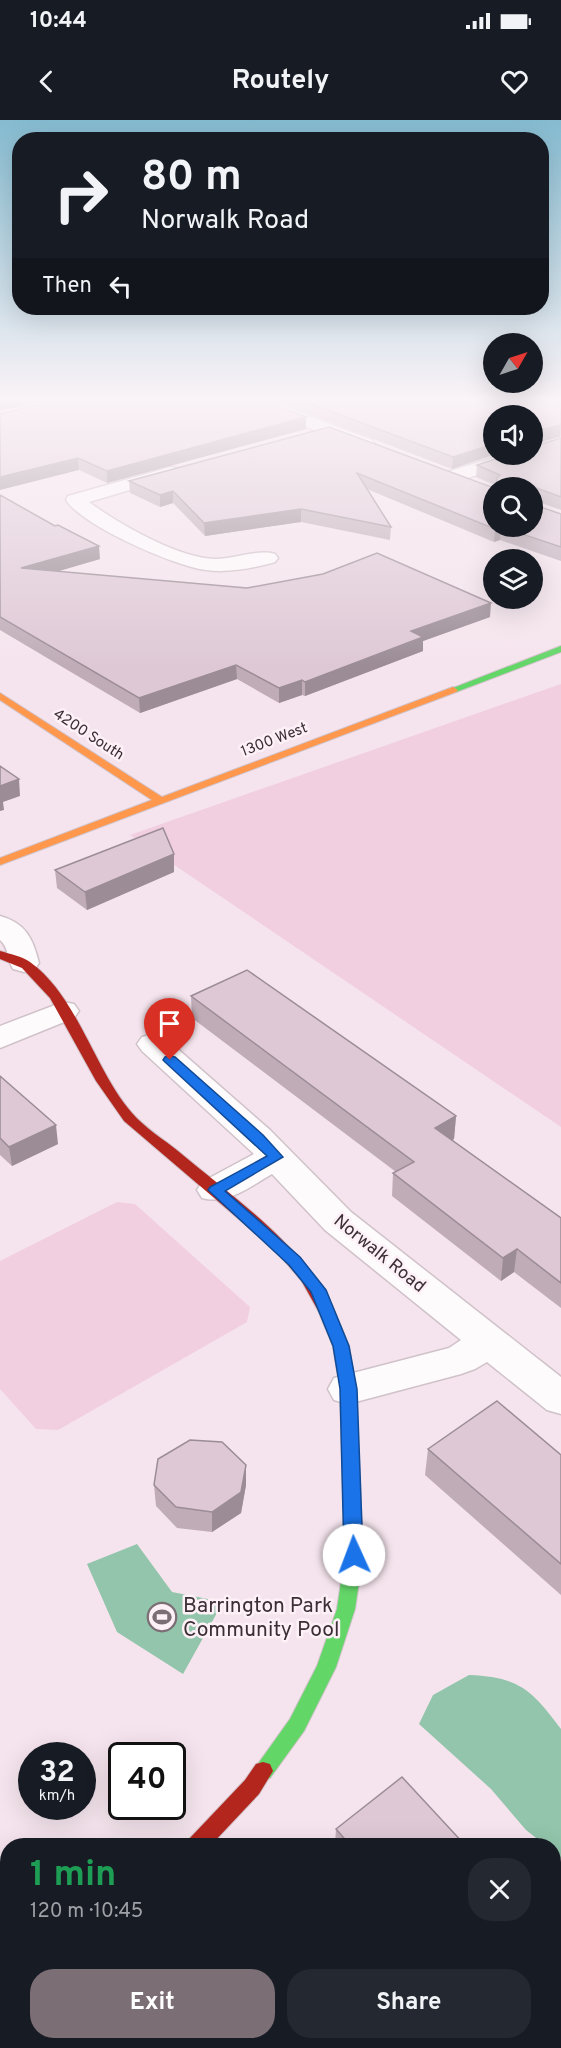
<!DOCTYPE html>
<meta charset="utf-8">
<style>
body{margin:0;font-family:Overpass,sans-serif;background:#242831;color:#f1f3f6;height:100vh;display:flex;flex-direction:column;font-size:22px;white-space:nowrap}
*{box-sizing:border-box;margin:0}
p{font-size:20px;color:#9ea1a6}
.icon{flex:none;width:33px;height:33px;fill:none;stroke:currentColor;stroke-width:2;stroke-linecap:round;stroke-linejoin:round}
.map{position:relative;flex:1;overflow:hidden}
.sheet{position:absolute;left:0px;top:1718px;width:561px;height:212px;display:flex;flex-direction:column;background:#171b24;border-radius:24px 24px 0 0;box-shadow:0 6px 24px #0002}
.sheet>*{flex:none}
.banner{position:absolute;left:12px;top:12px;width:537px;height:183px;border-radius:24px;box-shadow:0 6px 24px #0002;background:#171b24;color:#f1f3f6;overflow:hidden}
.needle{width:39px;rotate:51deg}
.buttons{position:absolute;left:483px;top:213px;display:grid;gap:12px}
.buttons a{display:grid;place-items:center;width:60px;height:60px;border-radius:50%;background:#171b24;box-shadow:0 6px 24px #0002;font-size:30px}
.speed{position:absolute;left:18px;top:1622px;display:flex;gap:12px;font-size:30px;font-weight:700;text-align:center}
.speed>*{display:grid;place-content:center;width:78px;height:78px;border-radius:50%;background:#171b24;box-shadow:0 6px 24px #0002;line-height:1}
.speed small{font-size:15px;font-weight:400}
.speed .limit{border:3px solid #111;border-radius:9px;background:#fff;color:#111}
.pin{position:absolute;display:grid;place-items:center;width:51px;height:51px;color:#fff;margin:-62px -26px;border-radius:50% 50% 50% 0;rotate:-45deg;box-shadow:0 0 6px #0007}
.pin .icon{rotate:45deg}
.me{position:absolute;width:66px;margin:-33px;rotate:358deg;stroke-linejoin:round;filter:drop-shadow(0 0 4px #0008)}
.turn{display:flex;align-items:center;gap:21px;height:126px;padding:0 30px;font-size:27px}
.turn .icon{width:78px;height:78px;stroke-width:2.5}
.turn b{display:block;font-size:42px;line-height:51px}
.then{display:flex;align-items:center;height:57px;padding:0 30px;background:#0003;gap:12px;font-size:22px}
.round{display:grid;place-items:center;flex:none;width:63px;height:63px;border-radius:24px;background:#242831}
.headline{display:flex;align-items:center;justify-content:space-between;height:102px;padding:0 30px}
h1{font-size:36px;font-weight:700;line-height:45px;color:#1e9e55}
.primary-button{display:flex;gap:12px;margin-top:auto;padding:12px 30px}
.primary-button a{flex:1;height:69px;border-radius:24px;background:#7c6e75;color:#fff;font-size:24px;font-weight:700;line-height:69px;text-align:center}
.primary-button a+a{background:#242831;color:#f1f3f6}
.status{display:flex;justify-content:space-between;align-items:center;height:42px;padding:0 30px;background:#171b24;direction:ltr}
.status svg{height:16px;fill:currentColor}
header{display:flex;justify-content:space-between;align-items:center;height:78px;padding:0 30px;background:#171b24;font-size:27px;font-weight:700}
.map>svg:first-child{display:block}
.green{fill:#f1cfe1}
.water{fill:#92c5ab}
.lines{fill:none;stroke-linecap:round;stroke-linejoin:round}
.street-casing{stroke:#d0c2c9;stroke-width:3}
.fast-casing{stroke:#d0c2c9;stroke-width:2}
.slow-casing{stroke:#d0c2c9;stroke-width:2}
.jam-casing{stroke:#d0c2c9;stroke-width:2}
.street{fill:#fefbfc;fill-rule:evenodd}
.fast{fill:#63d668;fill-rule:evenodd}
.slow{fill:#ff974d;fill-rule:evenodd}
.jam{fill:#b3261e;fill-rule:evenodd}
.wall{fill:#bfacb7}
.shaded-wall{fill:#9b8c95}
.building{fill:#dec8d5;stroke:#9b8c95;stroke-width:1.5}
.route{fill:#1a73e8;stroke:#114b97;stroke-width:1.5}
.labels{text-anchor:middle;stroke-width:5;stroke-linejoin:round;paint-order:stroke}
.far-street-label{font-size:15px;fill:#3b2e35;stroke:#fdf0f7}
.street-label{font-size:18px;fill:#3b2e35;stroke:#fdf0f7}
.near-poi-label{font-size:21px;fill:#3b2e35;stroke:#fdf0f7;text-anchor:start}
</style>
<div class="status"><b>10:44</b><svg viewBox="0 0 49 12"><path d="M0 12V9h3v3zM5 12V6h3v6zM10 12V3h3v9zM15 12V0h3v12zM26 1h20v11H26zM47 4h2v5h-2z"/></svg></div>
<header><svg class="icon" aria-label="back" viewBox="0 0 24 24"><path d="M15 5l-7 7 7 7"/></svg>Routely<svg class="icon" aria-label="heart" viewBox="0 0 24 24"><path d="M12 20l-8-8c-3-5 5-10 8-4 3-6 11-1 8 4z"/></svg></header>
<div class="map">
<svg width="561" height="1928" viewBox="0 0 561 1928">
<rect width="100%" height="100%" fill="#f5e4ed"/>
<path class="green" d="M561,564V1007L130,715Z
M117,1082L135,1084L250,1187L247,1202L58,1310L36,1309L0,1269V1141Z"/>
<path class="water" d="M137,1424L172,1472L223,1482L183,1554L117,1512L87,1444Z
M469,1555C519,1557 532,1570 561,1609V1739L554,1732V1725H545L526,1710L491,1669L419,1604L433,1575Z"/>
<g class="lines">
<g class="street-casing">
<path id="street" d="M233,276H255L372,320L375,324L372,328H360L235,279Z
M532,332L534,334L531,338L458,361H444L442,357L444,353L505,334H532Z
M171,347L177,348L180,352L177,356L89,382C119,404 178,438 215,439C235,439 257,429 275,434L278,438L275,442C254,448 228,453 206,450C174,446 83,406 66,380L68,376Z
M0,796C26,803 33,819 39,843L35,849L24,852L13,849C7,840 9,827 0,820Z
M63,882L74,884L79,891L74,898L0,928V906Z
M153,914L164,917L270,1010L351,1092L561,1257V1294L547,1290L487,1242L475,1249L461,1254L348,1284L334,1280L328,1269L334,1258L449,1228L461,1220L325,1110L272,1054C251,1066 228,1085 202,1078L197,1070L202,1062L254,1034L142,931L137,924L142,917Z
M8,1809V1864L0,1867V1812Z
M339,1922H396L399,1928H341Z"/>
</g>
<g class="fast-casing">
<path id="fast" d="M561,526V532L456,572L448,570Z
M326,1184L332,1186L334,1190L349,1226L356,1269L363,1435L355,1489L336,1547L304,1611L270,1658L263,1660L256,1658L253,1651L290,1599L317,1546L337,1489L345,1435L340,1269L333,1226L318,1190L320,1186Z"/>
</g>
<g class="slow-casing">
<path id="slow" d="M453,567L458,570L456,572L0,745V738L152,680L0,580V573L162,677Z"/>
</g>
<g class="jam-casing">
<path id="jam" d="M0,831C10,834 22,836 30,842C78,877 94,949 132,993C145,1008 163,1019 178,1031C235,1079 300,1122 334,1190L332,1194H320L301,1160L275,1130L124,1001L96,961L50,878L22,848L0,839Z
M263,1642L270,1644L273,1651L259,1674L211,1725H187L190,1718L245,1660L256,1644Z"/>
</g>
<use href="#street" class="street"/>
<use href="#fast" class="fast"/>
<use href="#slow" class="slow"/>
<use href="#jam" class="jam"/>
</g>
<path class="wall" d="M261,276H561V317L532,296L452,349Z
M0,294L306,309L107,363L79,350Z
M329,307L494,406L561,394V441L500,420L494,422L367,369L391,407L390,420L301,402L205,416L173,383L160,387L130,373L129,361Z
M561,318V390L496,367L497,366L476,357L477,345Z
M0,375L100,439L57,451L490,497L423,521V531L305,576L302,575L279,583L237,559L140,593L0,510Z
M55,750L174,752L87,790L57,768Z
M191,876L456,996L454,1019L452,1020L561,1098V1188L514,1152L501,1161L392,1076L393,1053L396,1052L192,898Z
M0,956L58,1024L12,1046L0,1035Z
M428,1329L561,1335V1475L425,1355Z
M154,1365H246L241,1393L212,1412L177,1408L156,1386Z
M336,1709L465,1725H335Z
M498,1922H554L561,1928H497Z"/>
<path class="shaded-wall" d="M15,276H64L0,291V279Z
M306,297V309L107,363V351Z
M561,305L560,317L532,324V312Z
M494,324V334H496L452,349L453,337Z
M78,338L79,350L0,370V357Z
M173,371V383L160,387V375Z
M301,389V402L205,416L204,403Z
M501,407L500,420L494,422L495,409Z
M99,426L100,439L22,462L21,448Z
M491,483L490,497L423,521V531L305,576V562L411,511Z
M236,545L237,559L140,593L139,578Z
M302,560V575L279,583V568Z
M19,659L20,676L3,682L4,690L0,691V666Z
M174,734V752L87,790L85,772Z
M456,996L454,1019L434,1031L435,1008Z
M56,1005L58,1024L12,1046L9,1027Z
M517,1129L514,1152L501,1161L503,1138Z
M246,1345V1365L241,1393L212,1412V1392Z"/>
<path class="building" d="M0,276H15L0,279Z
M75,276H250L306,297L107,351L78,338L0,357V294Z
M290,276H561V305L532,312V296H494V324L453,337Z
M329,307L494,368V406H532V384L561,394V427L501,407L495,409L357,353L391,407L301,389L204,403L173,371L160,375L129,361Z
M561,318V377L534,367L532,368H496L497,367V358L500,355L477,345L510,334H532V327Z
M0,375L55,406L58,405L99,426L21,448L247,468L323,454L377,433L491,483L411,511L423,517L305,562L302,560L279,568L236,545L139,578L0,497Z
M0,646L19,659L0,666Z
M163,708L174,734L85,772L55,750Z
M247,850L456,996L435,1008L561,1098V1163L517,1129L503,1138L393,1053L414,1042L191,876Z
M0,956L56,1005L9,1027L0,1018Z
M497,1281L561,1335V1444L428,1329Z
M190,1320L222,1322L246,1345L241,1372L212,1392L176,1387L154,1365L158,1339Z
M402,1657L465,1725H350L336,1709Z
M561,1869V1928H512L507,1922H554V1875Z
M232,1922H256L259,1928H220Z"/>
<linearGradient id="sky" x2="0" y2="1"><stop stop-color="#85bbd0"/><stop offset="0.51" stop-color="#faf3f7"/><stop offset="1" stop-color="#faf3f7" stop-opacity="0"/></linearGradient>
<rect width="561" height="546" fill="url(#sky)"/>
<path class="route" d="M170,936L175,937L263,1015L283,1037L225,1071L300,1137L326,1170L349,1226L357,1269L363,1435L360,1440L354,1442L347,1440L344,1435L340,1269L333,1226L311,1172L289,1145L208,1070L210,1067L267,1036L165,942L163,940L165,937Z"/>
<defs>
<g id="stadium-ring" transform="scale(1.5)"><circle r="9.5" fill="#fdf0f7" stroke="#7c6e75" stroke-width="1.5"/><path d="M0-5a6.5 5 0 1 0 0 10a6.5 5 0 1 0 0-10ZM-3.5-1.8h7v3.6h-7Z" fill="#7c6e75"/></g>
</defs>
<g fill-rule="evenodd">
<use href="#stadium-ring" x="162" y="1497"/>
</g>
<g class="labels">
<g class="far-street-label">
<text transform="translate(89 614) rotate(33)" y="5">4200 South</text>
<text transform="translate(274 619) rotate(-21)" y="5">1300 West</text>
</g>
<g class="street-label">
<text transform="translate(380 1133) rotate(39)" y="6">Norwalk Road</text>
</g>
<g class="near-poi-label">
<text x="183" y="1492">Barrington Park<tspan x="183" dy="24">Community Pool</tspan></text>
</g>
</g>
</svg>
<div class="buttons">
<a><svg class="needle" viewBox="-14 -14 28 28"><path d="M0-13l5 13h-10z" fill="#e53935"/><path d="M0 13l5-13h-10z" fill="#9ea1a6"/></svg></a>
<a><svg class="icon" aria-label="sound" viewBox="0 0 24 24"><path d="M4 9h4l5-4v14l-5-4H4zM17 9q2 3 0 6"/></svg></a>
<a><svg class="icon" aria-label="search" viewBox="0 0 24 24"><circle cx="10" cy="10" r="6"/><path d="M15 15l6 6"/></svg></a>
<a><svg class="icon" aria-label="layers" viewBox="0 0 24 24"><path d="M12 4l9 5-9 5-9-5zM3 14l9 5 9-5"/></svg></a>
</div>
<div class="speed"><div>32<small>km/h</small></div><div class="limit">40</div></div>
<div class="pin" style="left:170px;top:940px;background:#d93025"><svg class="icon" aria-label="arrive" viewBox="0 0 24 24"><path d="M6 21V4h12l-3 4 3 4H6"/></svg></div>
<svg class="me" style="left:354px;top:1435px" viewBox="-20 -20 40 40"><circle r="19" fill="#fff"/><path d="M0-13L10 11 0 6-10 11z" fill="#1a73e8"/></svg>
<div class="banner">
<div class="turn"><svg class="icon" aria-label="right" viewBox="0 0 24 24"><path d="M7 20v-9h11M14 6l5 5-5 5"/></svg><div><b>80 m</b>Norwalk Road</div></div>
<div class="then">Then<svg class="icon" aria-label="left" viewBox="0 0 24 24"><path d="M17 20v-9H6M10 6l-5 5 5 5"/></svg></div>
</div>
<section class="sheet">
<div class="headline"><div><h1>1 min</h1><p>120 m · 10:45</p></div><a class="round"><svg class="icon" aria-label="close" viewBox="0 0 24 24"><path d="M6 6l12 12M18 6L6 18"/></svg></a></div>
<div class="primary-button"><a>Exit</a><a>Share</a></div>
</section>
</div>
